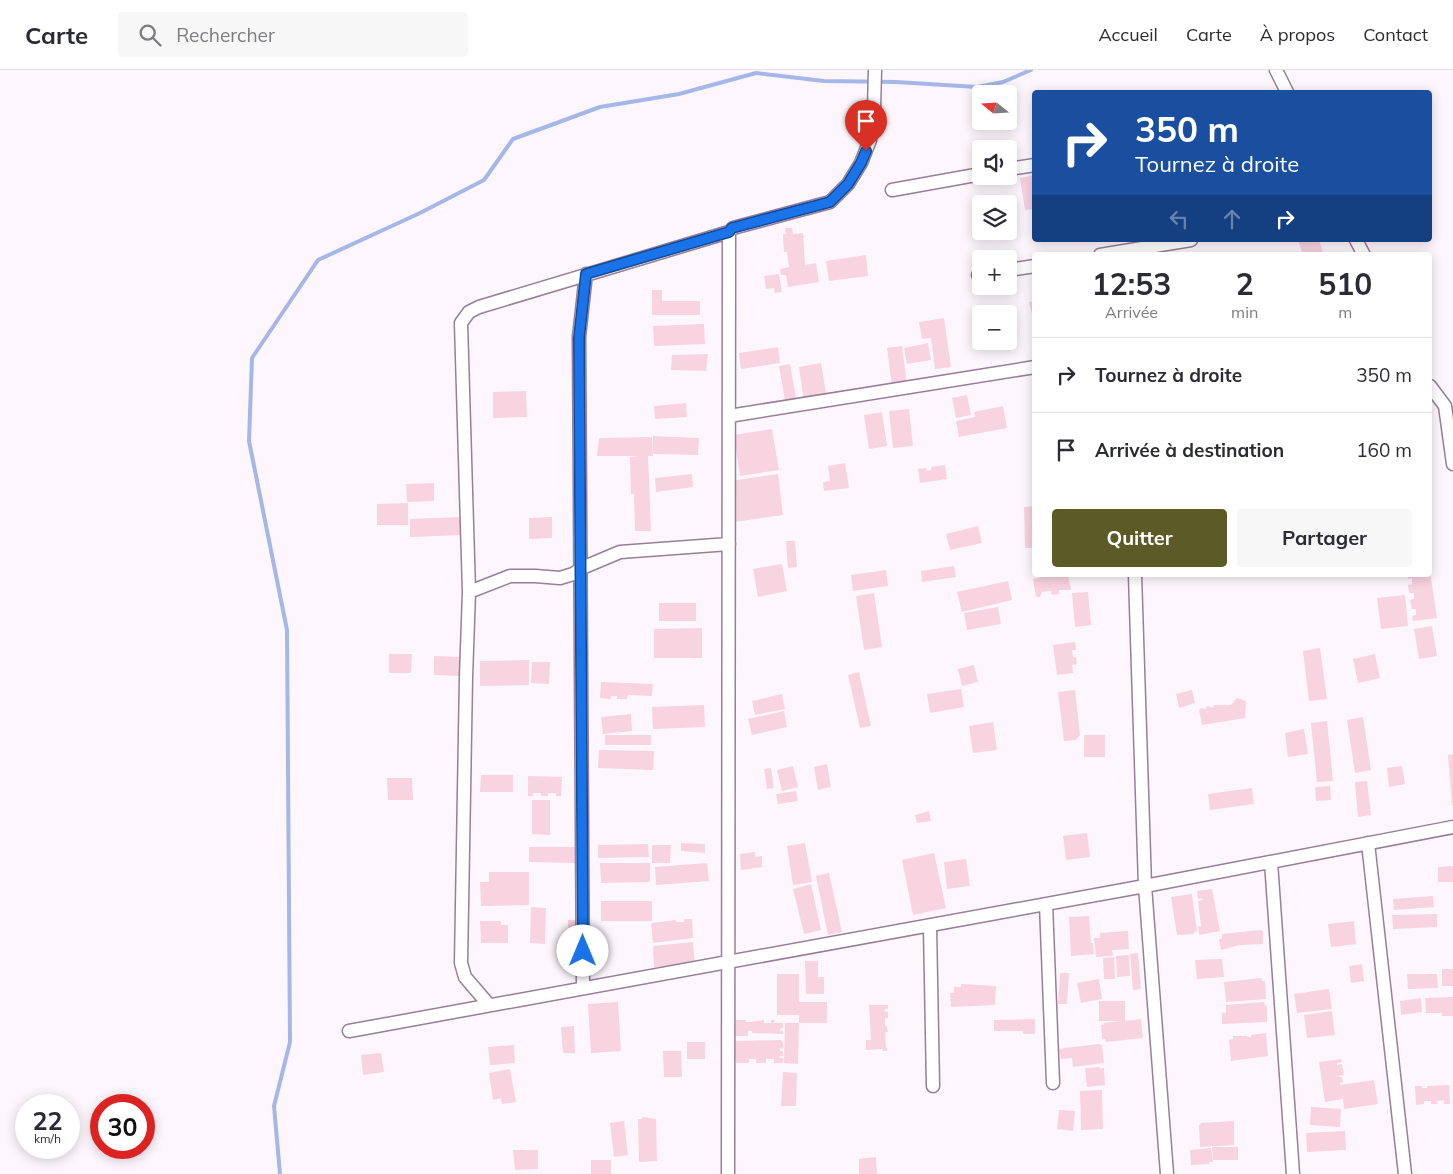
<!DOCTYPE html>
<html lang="fr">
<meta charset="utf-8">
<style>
body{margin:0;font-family:Mulish,sans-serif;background:#f7f7f7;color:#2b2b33;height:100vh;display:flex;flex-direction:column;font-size:19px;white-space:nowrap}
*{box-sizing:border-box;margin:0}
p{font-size:16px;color:#7c7c81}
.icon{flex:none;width:28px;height:28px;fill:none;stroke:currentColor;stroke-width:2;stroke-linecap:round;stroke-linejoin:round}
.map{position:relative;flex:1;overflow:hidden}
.details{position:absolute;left:1032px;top:182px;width:400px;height:325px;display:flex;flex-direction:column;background:#fff;border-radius:5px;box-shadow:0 2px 12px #0003}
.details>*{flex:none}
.guide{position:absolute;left:1032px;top:20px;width:400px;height:152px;border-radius:5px;box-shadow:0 2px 12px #0003;background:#1a4fa0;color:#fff;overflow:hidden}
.needle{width:32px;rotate:288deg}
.buttons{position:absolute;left:972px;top:15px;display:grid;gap:10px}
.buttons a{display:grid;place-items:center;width:45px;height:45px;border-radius:5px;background:#fff;box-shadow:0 2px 12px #0003;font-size:25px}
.speed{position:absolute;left:15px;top:1024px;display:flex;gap:10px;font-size:25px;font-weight:700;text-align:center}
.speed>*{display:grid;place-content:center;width:65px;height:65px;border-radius:50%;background:#fff;box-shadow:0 2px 12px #0003;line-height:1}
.speed small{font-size:12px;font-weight:400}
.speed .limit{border:8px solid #d22;background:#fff;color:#111}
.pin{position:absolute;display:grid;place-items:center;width:42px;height:42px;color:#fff;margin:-51px -21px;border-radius:50% 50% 50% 0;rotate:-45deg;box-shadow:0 0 5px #0007}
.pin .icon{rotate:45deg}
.me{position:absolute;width:55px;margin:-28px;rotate:0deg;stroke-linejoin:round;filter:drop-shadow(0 0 4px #0008)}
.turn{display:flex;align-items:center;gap:18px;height:105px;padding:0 20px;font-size:22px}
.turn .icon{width:65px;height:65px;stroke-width:2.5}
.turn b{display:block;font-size:35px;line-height:42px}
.lanes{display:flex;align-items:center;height:48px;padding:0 20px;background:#0003;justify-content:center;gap:25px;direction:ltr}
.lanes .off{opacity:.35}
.eta{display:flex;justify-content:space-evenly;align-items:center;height:85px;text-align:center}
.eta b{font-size:30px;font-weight:700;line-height:35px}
.button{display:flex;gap:10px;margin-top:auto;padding:10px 20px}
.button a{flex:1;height:58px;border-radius:5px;background:#5c5b28;color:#fff;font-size:20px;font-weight:700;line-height:58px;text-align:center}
.button a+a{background:#f7f7f7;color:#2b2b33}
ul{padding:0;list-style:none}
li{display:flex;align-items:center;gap:15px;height:75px;padding:0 20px;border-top:1px solid #e1e1e2}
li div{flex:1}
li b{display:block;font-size:19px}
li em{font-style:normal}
header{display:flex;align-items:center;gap:30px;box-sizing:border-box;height:70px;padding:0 25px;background:#fff;border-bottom:1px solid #e1e1e2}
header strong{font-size:24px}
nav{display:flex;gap:28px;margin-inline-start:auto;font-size:18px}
.search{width:350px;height:45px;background:#f7f7f7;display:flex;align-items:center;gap:12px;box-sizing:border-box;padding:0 18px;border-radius:5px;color:#7c7c81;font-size:19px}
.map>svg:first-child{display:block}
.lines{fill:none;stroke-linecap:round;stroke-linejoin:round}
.stream{stroke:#a5b7e9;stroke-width:4}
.building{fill:#f8d3e0}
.minor-casing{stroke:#987e98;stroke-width:15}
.minor{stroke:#fff;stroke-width:12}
.route-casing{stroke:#114b97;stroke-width:12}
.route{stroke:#1a73e8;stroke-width:9}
</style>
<header>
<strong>Carte</strong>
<div class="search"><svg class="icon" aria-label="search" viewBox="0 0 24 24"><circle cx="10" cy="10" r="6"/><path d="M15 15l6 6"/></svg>Rechercher</div>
<nav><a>Accueil</a><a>Carte</a><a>À propos</a><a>Contact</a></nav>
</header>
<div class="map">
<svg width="1453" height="1104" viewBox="0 0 1453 1104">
<rect width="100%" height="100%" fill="#fdf7fd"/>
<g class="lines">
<path class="stream" d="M280,1104L274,1036L290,972L287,560L249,371L252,288L318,190L420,143L484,110L513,69L600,37L679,24L756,3L824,11L896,12L977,17L1003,12L1031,0"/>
</g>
<path class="building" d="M1035,105V139L1025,140L1020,108Z
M785,158H792L793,164L803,163L805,195L816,193L819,212L788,217L786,205H781L780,199L789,197L787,182H784L783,164H786Z
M1298,170H1319L1324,185H1303Z
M866,185L868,206L829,211L826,191Z
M779,204L782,222L775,223L774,218L766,219L764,206Z
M652,220H662V231H700V245H652Z
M1035,231V247L1033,248L1029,232Z
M944,248L951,297L935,299L931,268L922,269L919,252Z
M704,254L705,274L654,276L653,256Z
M928,273L931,290L907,294L904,278Z
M902,276L907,314L892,316L887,278Z
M778,277L780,293L741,299L739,283Z
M708,284L706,301L671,300L672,285Z
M821,293L827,329L804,332L799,297Z
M790,294L796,328L785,330L779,296Z
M526,321L527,347L493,348V322Z
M967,325L971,345L956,348L952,328Z
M686,333L687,347L655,349L654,336Z
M1003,336L1007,358L959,367L956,351L975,347L974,342Z
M909,339L913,376L893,378L889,341Z
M882,342L887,376L869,379L864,345Z
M772,359L779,400L740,406L734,365Z
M653,366L699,368L698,385L653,384Z
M652,367L653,386H648L651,461H635L634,424H631L630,387L639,386H597L599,368Z
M845,393L849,418L824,421L823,412L830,411L828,396Z
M945,395L947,409L920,413L918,399L926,398L927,401L931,400V397Z
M692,404L693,417L656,422L655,408Z
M778,404L783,445L735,452L730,411Z
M434,413V431L407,432L406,414Z
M408,433V455H377V434Z
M1035,436V478H1025L1024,437Z
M462,447V465L410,467V449Z
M552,447V468L529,469V448Z
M978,456L982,473L950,480L946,464Z
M786,471H795L797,497L788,498Z
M782,494L787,521L758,527L753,499Z
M954,496L956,507L922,512L921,501Z
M886,500L888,516L853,521L851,505Z
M1430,501L1437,548L1413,551L1412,546L1416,545V539H1412L1410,530L1414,529V523H1409L1408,515L1412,514V508L1408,509V505H1430Z
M1052,505H1068L1071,520H1059V524L1052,525L1051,521L1042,522L1040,527H1036L1033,509Z
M1008,511L1012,530L962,542L957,522Z
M1088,522L1091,555L1075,557L1072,523Z
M874,523L882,577L864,580L856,526Z
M1405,525L1408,556L1381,559L1377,528Z
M659,533H696V551H659Z
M998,537L1001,554L967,560L964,543Z
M1432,556L1437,586L1419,589L1414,559Z
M702,558V588H654V559Z
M1075,572L1076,580H1072L1073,587H1076L1077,594L1072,595L1073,603L1057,605L1053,575Z
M1320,578L1327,629L1309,631L1303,581Z
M389,584H412L411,603H389Z
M1375,584L1380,608L1358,613L1353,589Z
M434,586L462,587L461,606L434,605Z
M529,590V615L480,616V591Z
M532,592H550L549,614L531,613Z
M974,595L978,612L962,616L958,599Z
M859,602L871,656L860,658L848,605Z
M601,612L653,614L652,626L628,625L627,629H617V626H611V629L600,628Z
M961,619L964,637L930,643L927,624Z
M1075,620L1080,665L1076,670L1064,671L1058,622Z
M1192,620L1195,633L1179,638L1176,624Z
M782,624L785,639L755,645L752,631Z
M1237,628L1246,631L1245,648L1202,655L1199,640L1201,638L1206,639L1207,636L1213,638L1214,635H1231Z
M704,635L705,657L653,659L652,637Z
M784,641L787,657L752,665L748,649Z
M631,644L632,661L603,664L601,647Z
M1363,647L1371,700L1355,703L1347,650Z
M1327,651L1333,711L1317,712L1311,653Z
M993,652L997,680L973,683L969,656Z
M1304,659L1308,684L1288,687L1285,663Z
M605,665H651V675H605Z
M1084,665H1105V687H1084Z
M599,680L654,681L653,700L598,698Z
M1453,684V735H1452L1448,685Z
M827,694L831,717L818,720L814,697Z
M793,696L798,717L782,721L777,700Z
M1402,696L1405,714L1389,717L1387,698Z
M771,698L774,718L767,719L764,699Z
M481,705H513V722H480Z
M528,706L562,707L561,726H556V723H548V726H541V723H533V726H528Z
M387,708H412L413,730H388Z
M1367,711L1371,745L1358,747L1355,712Z
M1330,716L1331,730L1316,731L1315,717Z
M1252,718L1254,734L1210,740L1208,724Z
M796,721L798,731L778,734L776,724Z
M532,730H550V765L532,764Z
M929,741L931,751L917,753L915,745Z
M1087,763L1090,787L1066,790L1063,766Z
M681,773L705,774V783L681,781Z
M805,773L812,812L793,815L787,776Z
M648,774L649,787L598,788V775Z
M652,775H671L670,793H652Z
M529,777H575V793L529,792Z
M755,782V787L762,786V797L741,800L740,784Z
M934,783L946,838L913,845L902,790Z
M966,789L970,816L947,819L944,792Z
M600,793H650V812L601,813Z
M707,793L709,811L656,815L655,797Z
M1453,796V812H1438V797Z
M489,802H529V835L481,836L480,812H489Z
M829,803L842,862L828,865L816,806Z
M811,814L821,860L804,864L793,819Z
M1212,819L1220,861L1199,865L1198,857L1201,856L1198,831L1203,830L1202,828L1198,829L1197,821Z
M1192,824L1197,862H1194V864L1177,865L1171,827Z
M1433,826L1434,837L1394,840L1393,829Z
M601,831H652V851H601Z
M531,837L546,838L545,874L530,873Z
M1437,844V857L1393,859L1392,845Z
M1089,846L1091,873H1093L1094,884L1071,886L1069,847Z
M684,849H692L693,868L653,873L651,853L676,850V852H684Z
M568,850H576L577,871L569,872Z
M480,851H501V855H508V873H481Z
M1354,851L1356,874L1331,877L1328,854Z
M1261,860L1263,861V874L1240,875L1221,880L1219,869H1222V864Z
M1128,861L1129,879L1112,880L1113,886L1096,887L1094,868H1100V863Z
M693,872L695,894L654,897L653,876Z
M1138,883L1141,919L1133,920L1130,884Z
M1129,885L1130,906L1117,907L1116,886Z
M1114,887L1115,909H1104L1103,888Z
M1222,889L1224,907L1197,909L1195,890Z
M805,891H818V907H824V924H806Z
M1362,894L1364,911L1351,913L1349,896Z
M1442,899H1453V916H1442Z
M1060,903H1069L1067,934H1058Z
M777,904H799V932H827V953H799V945H777Z
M1407,904H1437L1438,918L1408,919Z
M1262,908V911H1265L1266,929L1226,932L1224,912Z
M1099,909L1102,929L1081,933L1077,913Z
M961,914L996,916L995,935L951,937L950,923H954V917H961Z
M1329,919L1332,939L1297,943L1294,924Z
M1453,927V946H1442V943H1426L1425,928Z
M1421,928L1422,942L1401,945L1400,931Z
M1099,931H1125V951L1141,949L1143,968L1106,972L1105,969H1102L1101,955H1104V953L1120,951H1099Z
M618,932L621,981L591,983L588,934Z
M1264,932L1265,936H1267V952L1222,954V943H1226V935Z
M869,935H888V939H885V942H888V948H885V956H887L888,962H885L886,978H887V981H883V979L866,980V970H871Z
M1332,941L1335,965L1307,968L1304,945Z
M1035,949V964H1023V961H994V950Z
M736,950H746V952H750L764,950V953H771V950H775L774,953H783V958H781L780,961H783V964L752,963V961H748V966H735Z
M785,953H799L798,994L784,993Z
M574,956L575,983H563L561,957Z
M1266,963L1268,986L1231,991L1229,970L1233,969V966H1247V967H1251V965Z
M781,970L783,972V979L780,978V981H783V986H780V988H783V993H774V989H766V993H756V989H749V993H736V990L734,991V971Z
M687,972H705V989H687Z
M1099,974L1102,975L1104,993L1073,997L1072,988L1061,989L1059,980L1064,978Z
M514,975L515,993L490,995L488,977Z
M663,981H681L682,1007H664Z
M381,983L384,1002L363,1005L361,985Z
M1341,989L1342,992L1337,993V995L1342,994L1344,1005L1339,1006V1007H1342L1343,1012L1340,1013V1015L1374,1010L1378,1034L1344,1039L1343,1029L1325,1032L1319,992Z
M1100,997V999L1104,998L1105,1015L1087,1017L1085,998Z
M510,999L516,1032L502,1034L501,1028L493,1030L489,1003Z
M783,1002L797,1003L796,1036H781Z
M1449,1015L1450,1034H1444V1030L1437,1031V1034H1431V1031H1424V1034L1416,1035L1415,1016H1422V1018H1427V1016Z
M1102,1020L1103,1059L1081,1060L1080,1021Z
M1311,1037L1341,1039L1340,1057L1310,1055Z
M1059,1040L1075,1041L1073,1061L1057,1059Z
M642,1047L656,1049L657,1091L639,1092L638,1049H642Z
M624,1051L628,1085L614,1087L610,1053Z
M1234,1051V1075L1200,1077L1199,1055L1201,1054V1053Z
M1345,1061L1346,1080L1307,1082L1306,1063Z
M1212,1077H1238V1090H1213Z
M1211,1078L1213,1092H1209V1094L1191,1095L1190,1080Z
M513,1080H538V1099L515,1100Z
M876,1087L877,1104H859V1089Z
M591,1090H611V1104H591Z"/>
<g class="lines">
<g class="minor-casing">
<path id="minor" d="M1276,0L1287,22
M1009,99L1035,95
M892,120L981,104
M1356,170L1364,185
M1100,185L1191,170
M1009,200L1035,196
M978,205H981
M1430,316L1445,336L1453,394
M729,346L1035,297
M1135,505L1145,816L1167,1104
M469,522L510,506H535L560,508L573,504L582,498L620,482L729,474
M1368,773L1405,1104
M1271,792L1293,1104
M1046,834L1053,1013
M930,856L933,1016
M583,918L579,267L586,204
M489,935L465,907L461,893L466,607L469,522L461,253L469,242L479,237L729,162L733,158L830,132L848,114L861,93L870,70L874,39L875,0
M349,961L1145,816L1453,757
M728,1104L729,162"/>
</g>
<use href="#minor" class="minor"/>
</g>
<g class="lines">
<g class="route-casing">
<path id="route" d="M583,881L579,268L586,204L729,162L732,158L830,132L848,114L861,93L866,81"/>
</g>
<use href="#route" class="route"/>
</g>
</svg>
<div class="buttons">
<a><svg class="needle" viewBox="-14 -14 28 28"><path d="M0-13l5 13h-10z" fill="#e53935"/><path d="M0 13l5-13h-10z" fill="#7c7c81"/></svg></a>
<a><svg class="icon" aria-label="sound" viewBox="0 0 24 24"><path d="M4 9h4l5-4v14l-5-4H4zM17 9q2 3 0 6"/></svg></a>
<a><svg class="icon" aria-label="layers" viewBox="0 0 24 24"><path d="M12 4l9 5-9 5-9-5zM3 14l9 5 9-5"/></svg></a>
<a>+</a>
<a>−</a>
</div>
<div class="speed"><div>22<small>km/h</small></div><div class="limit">30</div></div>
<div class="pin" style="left:866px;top:81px;background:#d93025"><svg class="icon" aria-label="arrive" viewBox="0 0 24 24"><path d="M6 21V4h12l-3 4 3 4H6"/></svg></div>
<svg class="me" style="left:583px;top:881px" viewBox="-20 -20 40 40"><circle r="19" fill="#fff"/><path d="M0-13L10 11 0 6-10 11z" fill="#1a73e8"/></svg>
<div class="guide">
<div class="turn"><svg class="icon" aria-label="right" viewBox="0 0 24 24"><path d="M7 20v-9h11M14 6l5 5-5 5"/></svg><div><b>350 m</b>Tournez à droite</div></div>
<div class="lanes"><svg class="icon off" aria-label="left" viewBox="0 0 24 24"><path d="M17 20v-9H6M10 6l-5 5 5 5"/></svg><svg class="icon off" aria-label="ahead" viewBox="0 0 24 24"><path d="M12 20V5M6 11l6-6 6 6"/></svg><svg class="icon" aria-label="right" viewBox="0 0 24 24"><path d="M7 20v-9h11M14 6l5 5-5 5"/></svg></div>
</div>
<section class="details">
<div class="eta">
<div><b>12:53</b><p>Arrivée</p></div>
<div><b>2</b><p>min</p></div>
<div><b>510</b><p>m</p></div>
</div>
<ul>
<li><svg class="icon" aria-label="right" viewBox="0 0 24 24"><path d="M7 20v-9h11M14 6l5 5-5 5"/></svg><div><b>Tournez à droite</b></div><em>350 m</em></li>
<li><svg class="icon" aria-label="arrive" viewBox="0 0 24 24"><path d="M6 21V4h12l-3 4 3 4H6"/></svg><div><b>Arrivée à destination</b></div><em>160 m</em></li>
</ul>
<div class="button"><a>Quitter</a><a>Partager</a></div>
</section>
</div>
